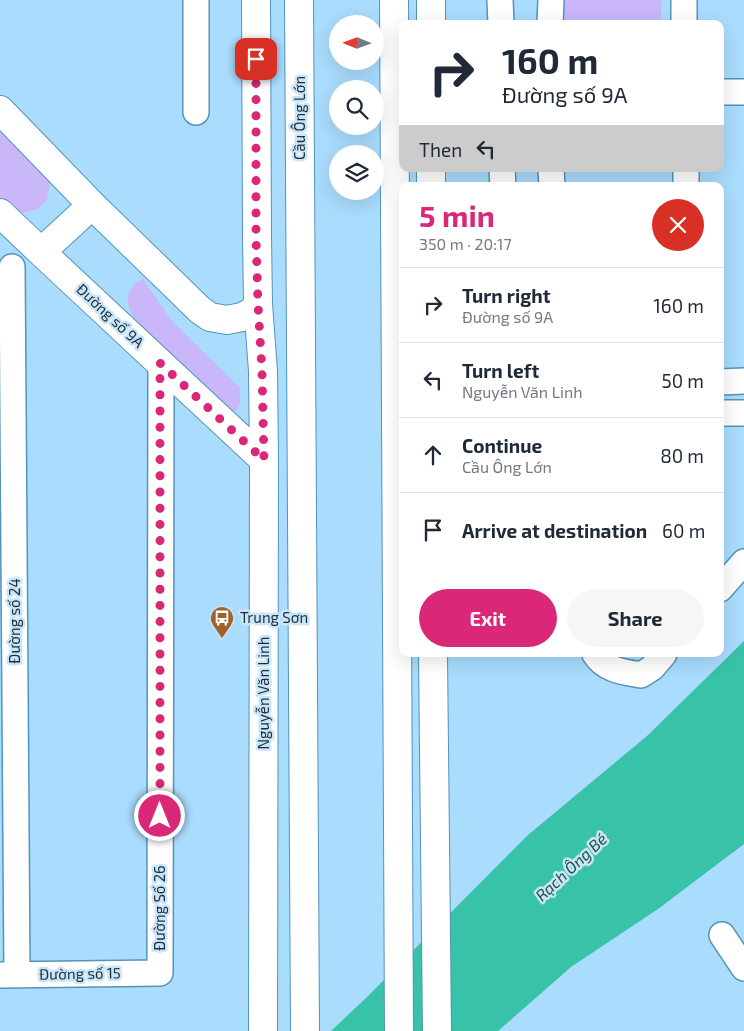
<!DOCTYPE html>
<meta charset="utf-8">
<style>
body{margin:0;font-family:"Exo 2",sans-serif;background:#f6f6f7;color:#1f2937;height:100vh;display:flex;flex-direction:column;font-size:19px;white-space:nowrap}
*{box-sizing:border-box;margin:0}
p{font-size:16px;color:#747a83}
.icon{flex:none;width:28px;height:28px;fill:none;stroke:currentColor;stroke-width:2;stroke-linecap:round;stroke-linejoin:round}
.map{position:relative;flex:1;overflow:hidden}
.panel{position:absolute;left:399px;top:182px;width:325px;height:475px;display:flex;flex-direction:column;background:#fff;border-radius:10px;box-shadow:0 5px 20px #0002}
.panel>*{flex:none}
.guide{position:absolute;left:399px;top:20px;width:325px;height:152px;border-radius:10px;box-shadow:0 5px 20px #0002;background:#fff;color:#1f2937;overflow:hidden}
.needle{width:32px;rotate:271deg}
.controls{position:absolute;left:329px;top:15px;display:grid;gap:10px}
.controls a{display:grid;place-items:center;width:55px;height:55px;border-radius:50%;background:#fff;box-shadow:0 5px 20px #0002;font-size:25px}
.pin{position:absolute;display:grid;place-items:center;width:42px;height:42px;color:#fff;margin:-21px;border-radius:10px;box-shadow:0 2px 8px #0006}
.me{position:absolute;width:55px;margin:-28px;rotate:0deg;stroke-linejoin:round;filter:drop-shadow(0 0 4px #0008)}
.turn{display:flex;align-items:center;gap:18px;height:105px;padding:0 20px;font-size:22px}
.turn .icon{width:65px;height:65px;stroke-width:2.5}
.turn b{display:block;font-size:35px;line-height:42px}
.then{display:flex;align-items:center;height:48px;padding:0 20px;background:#0003;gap:10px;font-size:19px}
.round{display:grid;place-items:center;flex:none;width:52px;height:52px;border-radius:26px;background:#f6f6f7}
.head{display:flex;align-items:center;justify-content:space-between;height:85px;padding:0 20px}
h1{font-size:30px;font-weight:700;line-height:38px;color:#db2777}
.button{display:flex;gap:10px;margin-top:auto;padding:10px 20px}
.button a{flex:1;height:58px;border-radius:30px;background:#db2777;color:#fff;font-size:20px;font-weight:700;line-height:58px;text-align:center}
.button a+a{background:#f6f6f7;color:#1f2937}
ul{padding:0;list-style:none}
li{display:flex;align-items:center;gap:15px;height:75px;padding:0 20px;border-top:1px solid #e0e1e3}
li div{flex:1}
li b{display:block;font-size:19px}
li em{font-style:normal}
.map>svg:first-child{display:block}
.green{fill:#cab7f9}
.water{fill:#38c2a8}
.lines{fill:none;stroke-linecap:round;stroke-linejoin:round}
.minor-casing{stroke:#5493bb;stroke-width:28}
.major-casing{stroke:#5493bb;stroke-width:30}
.highway-casing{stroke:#5493bb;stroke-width:30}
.minor{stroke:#fff;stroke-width:25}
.major{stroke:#fff;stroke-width:28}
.highway{stroke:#fff;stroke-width:28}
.route{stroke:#db2777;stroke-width:9;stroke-dasharray:0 16.2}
.labels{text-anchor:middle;stroke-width:5;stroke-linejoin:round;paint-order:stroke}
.street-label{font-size:15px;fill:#152f40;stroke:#cce5f6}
.poi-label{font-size:15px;fill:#152f40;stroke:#cce5f6;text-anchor:start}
.water-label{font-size:16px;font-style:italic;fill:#1b5247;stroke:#cce5f6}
</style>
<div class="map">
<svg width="744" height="1031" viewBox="0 0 744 1031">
<rect width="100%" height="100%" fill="#a9dcfd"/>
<path class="green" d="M559,0H661V24H559Z
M0,126L46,168L50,183L47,200L38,209L22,213L11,209L0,198Z
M143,279L172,321L240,388V402L236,411L228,412L137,321C129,311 123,298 133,286C135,283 140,281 143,279Z"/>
<path class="water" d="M744,641V844L658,909L571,967L498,1031H331L366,998L528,835L647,736Z"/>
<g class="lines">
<g class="minor-casing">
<path id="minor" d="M196,0V112
M500,0L501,24
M684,0V24
M550,24L551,0
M720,92H744
M502,169L503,186
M551,169L552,186
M686,169V186
M12,267L17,974
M720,382L744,381
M720,413H744
M720,589L744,562
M595,654C605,670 623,672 641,675L652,668L664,654
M722,935L744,968
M0,975L160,973L161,363"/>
</g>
<g class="major-casing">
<path id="major" d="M256,0L257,236L258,304L263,371L264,460L263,1031
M431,24V0
M0,110L92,205L200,310L210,317L227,320L242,317L252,312L258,304
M431,186V169
M0,213L41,252L264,460
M41,252L92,205
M433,654L437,1031"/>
</g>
<g class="highway-casing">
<path id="highway" d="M299,0L305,1031
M394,0L399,1031"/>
</g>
<use href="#minor" class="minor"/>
<use href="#major" class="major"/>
<use href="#highway" class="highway"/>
</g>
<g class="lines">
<path class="route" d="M160,816V363L264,460L262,371L258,304L256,236V59"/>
</g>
<defs>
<g id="bus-pin" transform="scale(1.25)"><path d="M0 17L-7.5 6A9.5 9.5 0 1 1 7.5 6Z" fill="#a1612b" stroke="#cce5f6"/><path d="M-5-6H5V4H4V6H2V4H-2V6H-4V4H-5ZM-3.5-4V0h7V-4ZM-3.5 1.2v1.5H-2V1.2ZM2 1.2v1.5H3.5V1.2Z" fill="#fff"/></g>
</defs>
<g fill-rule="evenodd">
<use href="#bus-pin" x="222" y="618"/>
</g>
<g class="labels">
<g class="street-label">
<text transform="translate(300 118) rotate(-90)" y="5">Cầu Ông Lớn</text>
<text transform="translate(110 316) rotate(43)" y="5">Đường số 9A</text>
<text transform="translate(15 621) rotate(-90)" y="5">Đường số 24</text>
<text transform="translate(264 693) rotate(-90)" y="5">Nguyễn Văn Linh</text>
<text transform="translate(160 908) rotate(-90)" y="5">Đường Số 26</text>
<text transform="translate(80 974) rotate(-1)" y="5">Đường số 15</text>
</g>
<g class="poi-label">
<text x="240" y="623">Trung Sơn</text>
</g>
<g class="water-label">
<text transform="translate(571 867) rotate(-43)" y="6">Rạch Ông Bé</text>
</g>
</g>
</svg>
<div class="controls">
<a><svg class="needle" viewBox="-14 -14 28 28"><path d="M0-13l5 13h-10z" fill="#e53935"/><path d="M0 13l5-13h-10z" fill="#747a83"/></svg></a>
<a><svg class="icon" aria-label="search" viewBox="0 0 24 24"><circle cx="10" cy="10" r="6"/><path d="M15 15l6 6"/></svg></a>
<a><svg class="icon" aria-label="layers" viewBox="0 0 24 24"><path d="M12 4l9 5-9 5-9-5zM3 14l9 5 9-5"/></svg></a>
</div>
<div class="pin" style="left:256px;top:59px;background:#d93025"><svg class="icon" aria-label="arrive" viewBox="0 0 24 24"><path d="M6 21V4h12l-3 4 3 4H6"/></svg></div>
<svg class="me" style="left:160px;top:816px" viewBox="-20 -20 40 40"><circle r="17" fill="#db2777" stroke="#fff" stroke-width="3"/><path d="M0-11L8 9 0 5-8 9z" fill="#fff"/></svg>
<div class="guide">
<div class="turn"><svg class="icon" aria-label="right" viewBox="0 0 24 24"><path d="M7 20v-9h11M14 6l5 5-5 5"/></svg><div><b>160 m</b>Đường số 9A</div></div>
<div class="then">Then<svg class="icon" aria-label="left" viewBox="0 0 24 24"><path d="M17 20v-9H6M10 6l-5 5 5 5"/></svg></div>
</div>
<section class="panel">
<div class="head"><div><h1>5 min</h1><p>350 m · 20:17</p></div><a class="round" style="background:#d93025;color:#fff"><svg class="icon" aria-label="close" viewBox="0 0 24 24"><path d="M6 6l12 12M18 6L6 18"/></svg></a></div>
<ul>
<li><svg class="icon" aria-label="right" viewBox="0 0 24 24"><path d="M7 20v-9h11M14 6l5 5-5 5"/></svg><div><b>Turn right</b><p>Đường số 9A</p></div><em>160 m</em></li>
<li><svg class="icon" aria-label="left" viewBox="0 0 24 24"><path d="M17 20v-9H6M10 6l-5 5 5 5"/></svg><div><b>Turn left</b><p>Nguyễn Văn Linh</p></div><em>50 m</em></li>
<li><svg class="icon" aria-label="ahead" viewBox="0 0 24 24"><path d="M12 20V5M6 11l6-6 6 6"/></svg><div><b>Continue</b><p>Cầu Ông Lớn</p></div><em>80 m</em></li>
<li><svg class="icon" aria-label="arrive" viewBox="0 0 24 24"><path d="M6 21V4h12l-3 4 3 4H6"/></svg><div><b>Arrive at destination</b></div><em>60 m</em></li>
</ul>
<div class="button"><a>Exit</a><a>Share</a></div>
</section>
</div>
